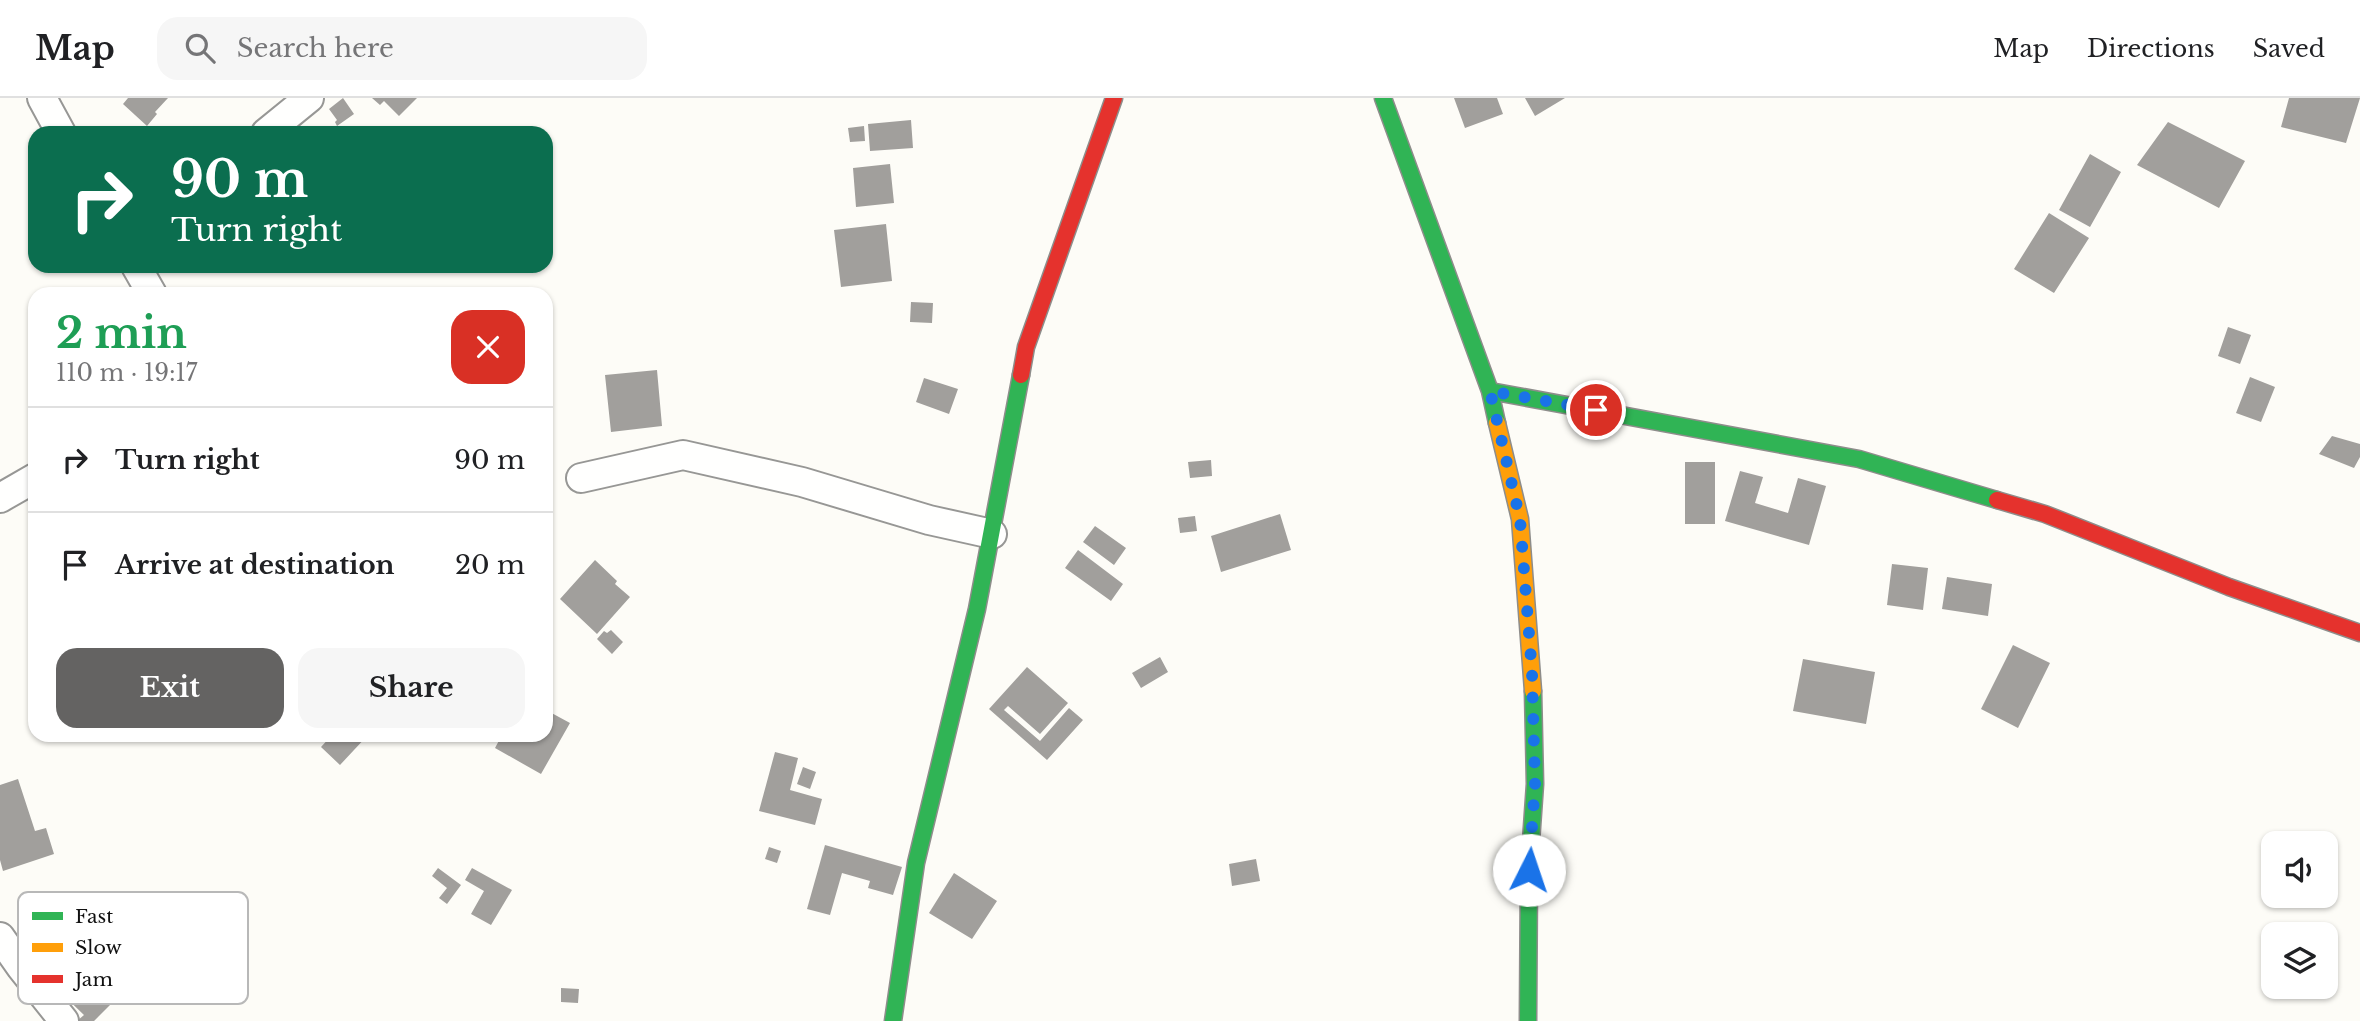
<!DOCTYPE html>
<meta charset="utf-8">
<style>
body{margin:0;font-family:"Libre Baskerville",serif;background:#f6f6f6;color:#202124;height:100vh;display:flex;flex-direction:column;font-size:26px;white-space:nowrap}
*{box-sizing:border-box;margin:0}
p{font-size:23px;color:#757577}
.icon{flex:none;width:38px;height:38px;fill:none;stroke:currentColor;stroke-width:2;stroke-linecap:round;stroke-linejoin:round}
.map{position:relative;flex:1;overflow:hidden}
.panel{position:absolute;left:28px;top:189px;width:525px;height:455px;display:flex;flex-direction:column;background:#fff;border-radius:21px;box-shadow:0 2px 5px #0004}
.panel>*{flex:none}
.banner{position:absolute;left:28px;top:28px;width:525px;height:147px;border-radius:21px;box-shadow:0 2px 5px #0004;background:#0b6e4f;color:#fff;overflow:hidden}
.fabs{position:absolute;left:2261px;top:733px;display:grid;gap:14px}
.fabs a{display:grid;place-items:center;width:77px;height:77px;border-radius:14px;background:#fff;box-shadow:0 2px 5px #0004;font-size:35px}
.pin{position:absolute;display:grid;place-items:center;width:60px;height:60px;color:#fff;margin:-30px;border:4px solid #fff;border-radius:50%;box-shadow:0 2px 7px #0007}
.me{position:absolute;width:77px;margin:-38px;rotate:4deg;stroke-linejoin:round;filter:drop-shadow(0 0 5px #0008)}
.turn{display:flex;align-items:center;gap:24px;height:147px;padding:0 28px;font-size:32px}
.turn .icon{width:91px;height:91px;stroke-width:2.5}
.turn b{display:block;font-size:49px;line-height:60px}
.round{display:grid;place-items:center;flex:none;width:74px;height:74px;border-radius:21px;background:#f6f6f6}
.headline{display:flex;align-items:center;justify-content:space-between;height:119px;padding:0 28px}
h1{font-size:42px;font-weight:700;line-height:52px;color:#1e9e55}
.cta{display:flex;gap:14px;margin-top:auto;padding:14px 28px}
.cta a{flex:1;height:80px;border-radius:21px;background:#646362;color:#fff;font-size:28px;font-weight:700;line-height:80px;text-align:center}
.cta a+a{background:#f6f6f6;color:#202124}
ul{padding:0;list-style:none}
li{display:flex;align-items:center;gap:21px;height:105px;padding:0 28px;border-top:2px solid #e0e0e0}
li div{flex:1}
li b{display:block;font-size:26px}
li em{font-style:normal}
header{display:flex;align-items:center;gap:42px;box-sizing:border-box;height:98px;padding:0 35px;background:#fff;border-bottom:2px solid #e0e0e0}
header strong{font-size:33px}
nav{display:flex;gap:38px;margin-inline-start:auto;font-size:24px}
.search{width:490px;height:63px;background:#f6f6f6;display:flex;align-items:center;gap:18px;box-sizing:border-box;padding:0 24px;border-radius:21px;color:#757577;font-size:26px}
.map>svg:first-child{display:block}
.building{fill:#a19f9c}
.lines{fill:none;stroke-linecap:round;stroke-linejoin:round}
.street-casing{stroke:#979795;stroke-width:32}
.fast-casing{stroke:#8e8d8b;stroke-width:19}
.slow-casing{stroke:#8e8d8b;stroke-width:19}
.jam-casing{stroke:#8e8d8b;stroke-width:19}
.street{stroke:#fffffe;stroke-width:28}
.fast{stroke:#30b455;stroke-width:16}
.slow{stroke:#ff9f0a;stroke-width:16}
.jam{stroke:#e5322d;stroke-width:16}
.route{stroke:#1a73e8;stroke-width:12;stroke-dasharray:0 21.6}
.key{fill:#fff;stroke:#b8b8b8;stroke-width:2}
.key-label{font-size:19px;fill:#111}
</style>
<header>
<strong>Map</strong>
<div class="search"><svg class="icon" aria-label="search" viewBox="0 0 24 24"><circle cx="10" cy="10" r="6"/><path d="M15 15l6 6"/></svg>Search here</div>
<nav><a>Map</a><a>Directions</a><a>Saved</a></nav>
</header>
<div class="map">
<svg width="2360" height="923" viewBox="0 0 2360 923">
<rect width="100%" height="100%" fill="#fdfcf7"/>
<path class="building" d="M128,0H168L155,14L157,16L147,28L123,6Z
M343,0L354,16L337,28L335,24L337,22L329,11Z
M372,0H417L399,18L384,3L380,7Z
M1454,0H1497L1503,16L1465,30Z
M1525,0H1565L1535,18Z
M2289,0H2360L2346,45L2281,29Z
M911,22L913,50L870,53L868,26Z
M2168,24L2245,63L2219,110L2137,67Z
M864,28L865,43L850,44L848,30Z
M2090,56L2121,74L2090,129L2059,112Z
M890,66L894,105L856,109L853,70Z
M2049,115L2089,140L2054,195L2014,171Z
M886,126L892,183L841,189L834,132Z
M911,204L933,205L932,225L910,224Z
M2228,229L2251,237L2240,266L2218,258Z
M657,272L662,328L611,334L605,277Z
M2250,279L2275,289L2261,324L2236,315Z
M924,280L958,291L949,316L916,304Z
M2332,338L2360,346V359L2354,370L2319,356Z
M1211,362L1212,378L1190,380L1188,364Z
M1685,364H1715V426H1685Z
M1740,373L1763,379L1755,405L1788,415L1798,380L1826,388L1809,447L1725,423Z
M1280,416L1291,452L1221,474L1211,438Z
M1195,418L1197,433L1180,435L1178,420Z
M1095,428L1126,450L1114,467L1083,444Z
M1078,452L1123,486L1111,503L1065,470Z
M595,462L617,483L615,486L630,499L597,536L560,501Z
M1892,466L1928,470L1923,512L1887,507Z
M1947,479L1992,486L1988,518L1942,511Z
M611,532L623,544L612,556L597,541L604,533L607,535Z
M2013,547L2050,565L2018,630L1981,611Z
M1160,559L1168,574L1141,590L1132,575Z
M1803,561L1875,574L1866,626L1793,613Z
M1027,569L1068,605L1040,636L1008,608L1004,612L1040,643L1069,610L1083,622L1047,662L989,611Z
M546,612L570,625L541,676L495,650L502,637H546Z
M332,637H368L340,667L321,649Z
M775,654L798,660L790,692L822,701L815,727L759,713Z
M803,669L816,674L810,691L797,686Z
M18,681L35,733L46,730L54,756L3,773L0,762V687Z
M825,747L902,769L893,797L868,790L870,783L842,775L830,817L807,811Z
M769,749L781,753L777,765L765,761Z
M1256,761L1260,783L1232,788L1229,766Z
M438,770L461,787L447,806L439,800L447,790L432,778Z
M472,770L512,792L491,827L471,816L484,793L465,782Z
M954,775L997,803L972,841L929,815Z
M79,860L85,867L90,862L123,894L94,923H77L84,917L53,887Z
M561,890L579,891L578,905L561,904Z"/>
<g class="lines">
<g class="street-casing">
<path id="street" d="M42,0L61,35
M266,35L309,0
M136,168L152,196
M581,380L683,357L802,384L929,422L992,436
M0,400L35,380
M0,839L21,869L64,923"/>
</g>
<g class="fast-casing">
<path id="fast" d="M1383,0L1490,293L1497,325
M1490,293L1859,361L1997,402
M893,923L916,765L977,511L1021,277
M1528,923L1529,772L1535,686L1533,593"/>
</g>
<g class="slow-casing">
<path id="slow" d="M1497,325L1520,421L1533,593"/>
</g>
<g class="jam-casing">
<path id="jam" d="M1021,277L1026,249L1114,0
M1997,402L2045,416L2229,489L2360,535"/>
</g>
<use href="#street" class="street"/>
<use href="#fast" class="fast"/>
<use href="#slow" class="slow"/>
<use href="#jam" class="jam"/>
</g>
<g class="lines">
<path class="route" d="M1529,772L1535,686L1532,574L1520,421L1490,293L1596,312"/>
</g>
<rect x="18" y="794" width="230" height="112" rx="10" class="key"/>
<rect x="32" y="814" width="31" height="8" fill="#30b455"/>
<rect x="32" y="845" width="31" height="9" fill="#ff9f0a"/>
<rect x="32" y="877" width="31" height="8" fill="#e5322d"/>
<g class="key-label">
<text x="75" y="825">Fast</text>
<text x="75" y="856">Slow</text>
<text x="75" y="888">Jam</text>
</g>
</svg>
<div class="fabs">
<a><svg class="icon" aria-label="sound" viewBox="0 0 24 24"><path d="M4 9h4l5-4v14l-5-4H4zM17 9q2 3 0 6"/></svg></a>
<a><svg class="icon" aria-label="layers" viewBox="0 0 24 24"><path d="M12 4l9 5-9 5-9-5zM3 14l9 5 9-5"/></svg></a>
</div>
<div class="pin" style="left:1596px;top:312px;background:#d93025"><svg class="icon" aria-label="arrive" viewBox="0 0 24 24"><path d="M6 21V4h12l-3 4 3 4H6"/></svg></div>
<svg class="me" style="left:1529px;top:772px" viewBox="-20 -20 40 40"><circle r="19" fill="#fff"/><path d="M0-13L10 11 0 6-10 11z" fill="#1a73e8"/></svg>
<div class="banner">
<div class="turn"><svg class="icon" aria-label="right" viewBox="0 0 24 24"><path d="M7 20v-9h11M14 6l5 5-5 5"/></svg><div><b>90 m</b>Turn right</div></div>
</div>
<section class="panel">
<div class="headline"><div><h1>2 min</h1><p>110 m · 19:17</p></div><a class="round" style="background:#d93025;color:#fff"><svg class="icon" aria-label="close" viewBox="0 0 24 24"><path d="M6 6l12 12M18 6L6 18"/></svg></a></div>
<ul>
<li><svg class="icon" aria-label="right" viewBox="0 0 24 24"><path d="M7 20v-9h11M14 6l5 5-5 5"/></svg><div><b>Turn right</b></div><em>90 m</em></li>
<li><svg class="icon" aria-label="arrive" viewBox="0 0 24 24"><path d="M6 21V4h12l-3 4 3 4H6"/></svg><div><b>Arrive at destination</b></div><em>20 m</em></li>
</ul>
<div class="cta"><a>Exit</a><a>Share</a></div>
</section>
</div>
